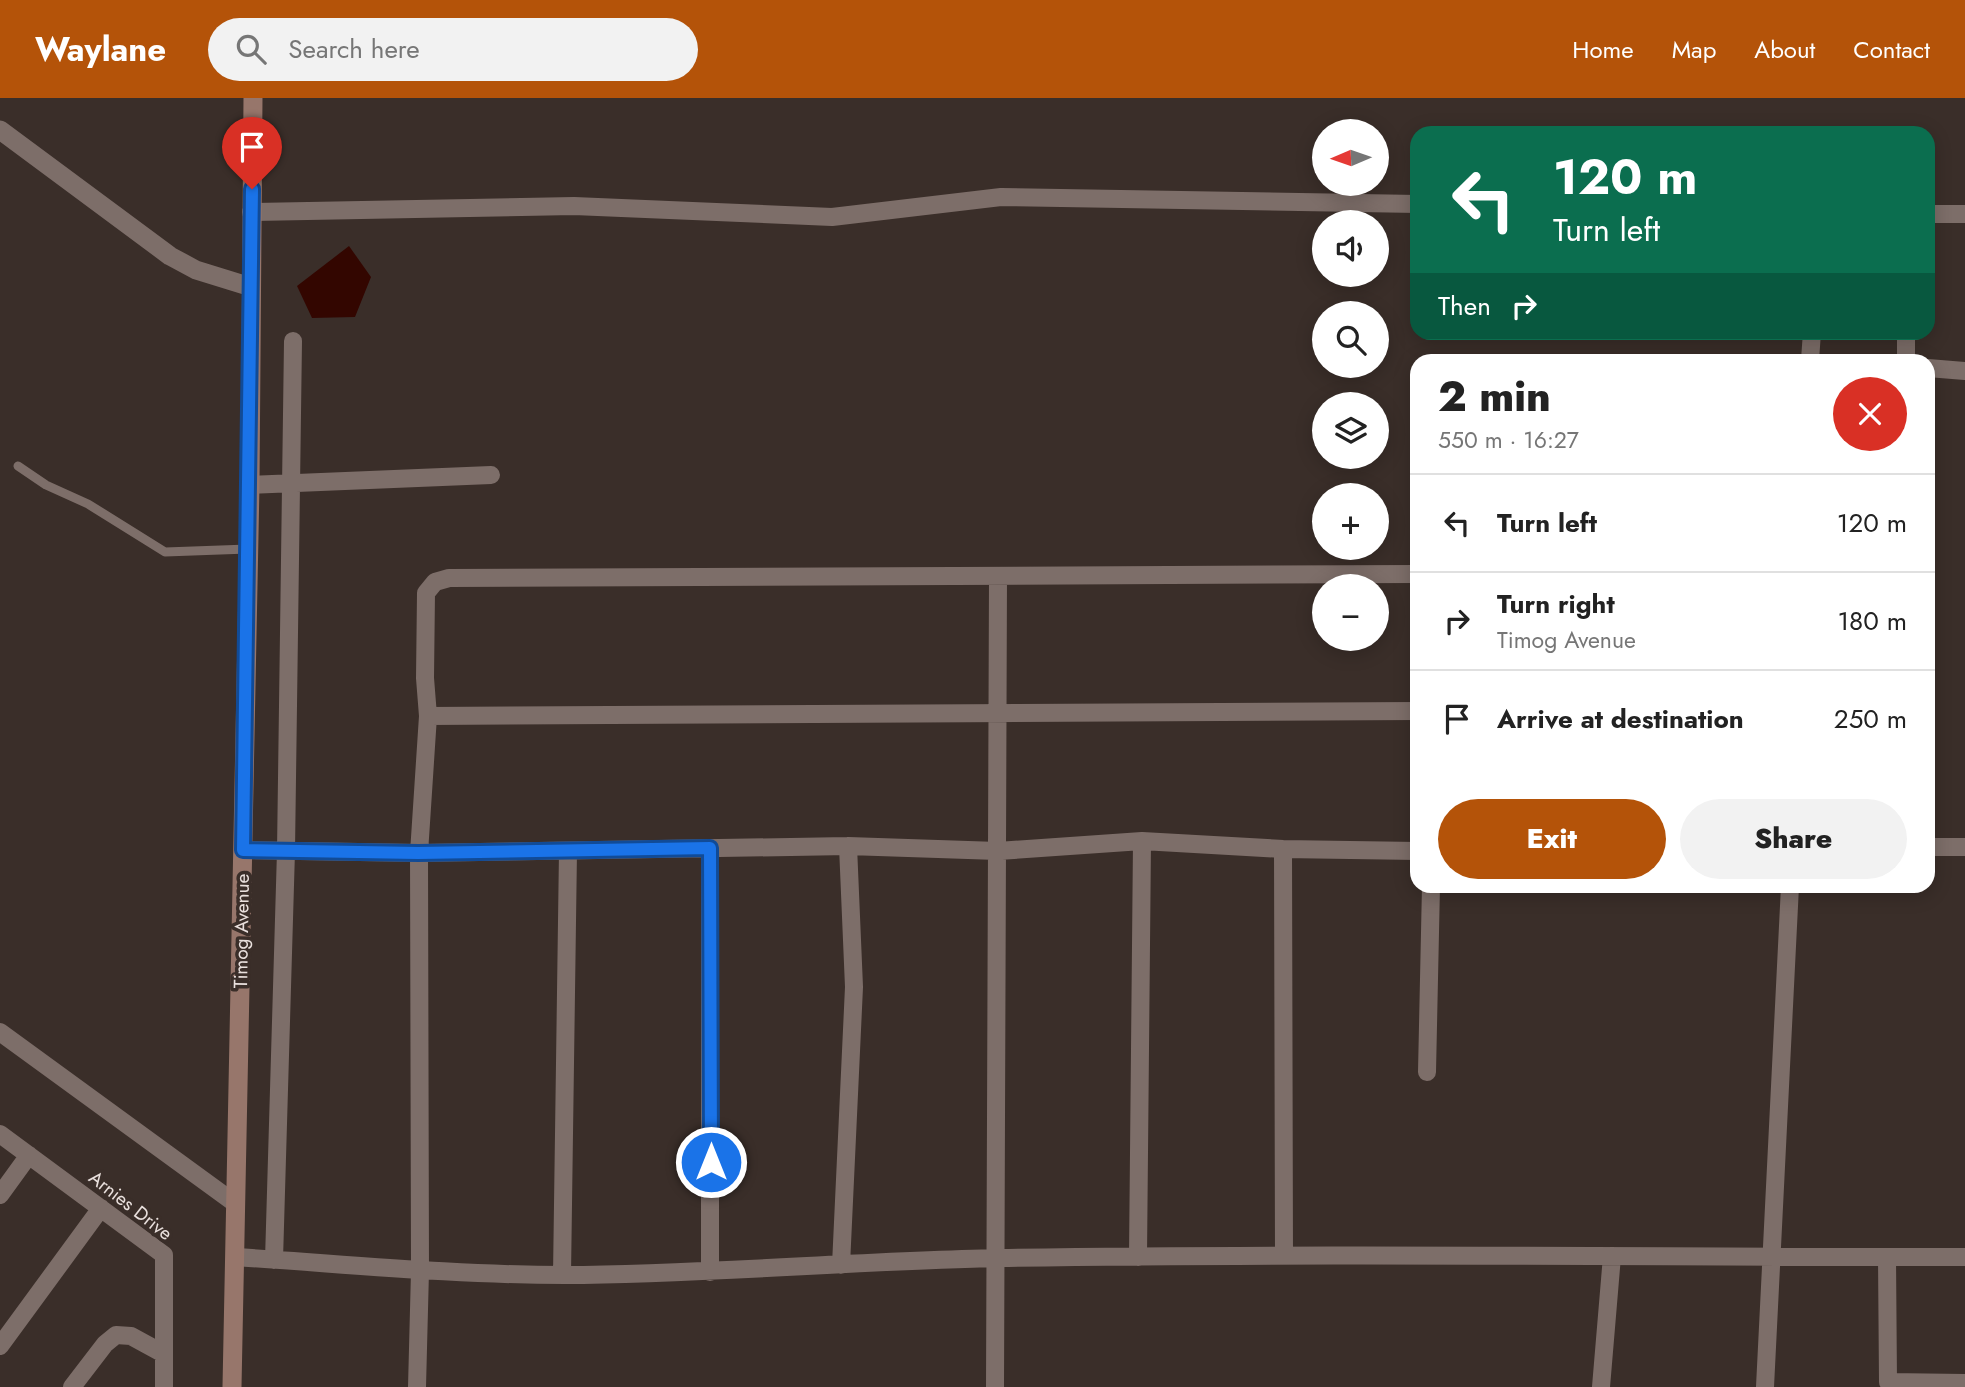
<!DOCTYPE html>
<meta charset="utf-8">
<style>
body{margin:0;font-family:Jost,sans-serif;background:#f2f2f2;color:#222;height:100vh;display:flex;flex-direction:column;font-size:26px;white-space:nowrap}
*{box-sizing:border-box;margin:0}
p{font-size:23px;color:#767676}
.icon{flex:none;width:38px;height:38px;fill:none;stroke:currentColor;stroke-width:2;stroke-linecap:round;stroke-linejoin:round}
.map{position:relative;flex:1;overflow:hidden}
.drawer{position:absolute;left:1410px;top:256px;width:525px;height:539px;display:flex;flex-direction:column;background:#fff;border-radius:21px;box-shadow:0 4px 18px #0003}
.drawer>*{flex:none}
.hud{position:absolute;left:1410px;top:28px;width:525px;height:214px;border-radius:21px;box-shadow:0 4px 18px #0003;background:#0b6e4f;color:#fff;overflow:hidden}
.needle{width:46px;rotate:268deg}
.tools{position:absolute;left:1312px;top:21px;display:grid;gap:14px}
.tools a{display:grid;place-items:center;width:77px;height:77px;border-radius:50%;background:#fff;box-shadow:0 4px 18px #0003;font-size:35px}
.pin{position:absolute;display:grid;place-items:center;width:60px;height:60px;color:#fff;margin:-72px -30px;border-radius:50% 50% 50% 0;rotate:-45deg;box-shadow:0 0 7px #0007}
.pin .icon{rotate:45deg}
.me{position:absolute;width:77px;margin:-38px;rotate:0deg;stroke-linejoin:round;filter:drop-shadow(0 0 5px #0008)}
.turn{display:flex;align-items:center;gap:24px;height:147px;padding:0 28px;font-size:32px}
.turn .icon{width:91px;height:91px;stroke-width:2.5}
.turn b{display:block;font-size:49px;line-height:60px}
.then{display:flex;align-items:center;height:66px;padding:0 28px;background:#0003;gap:14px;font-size:26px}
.round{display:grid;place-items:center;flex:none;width:74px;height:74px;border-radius:37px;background:#f2f2f2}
.headline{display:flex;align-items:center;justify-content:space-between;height:119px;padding:0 28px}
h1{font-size:42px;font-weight:800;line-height:52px}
.primary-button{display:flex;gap:14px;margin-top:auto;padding:14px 28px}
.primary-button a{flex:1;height:80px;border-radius:42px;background:#b45309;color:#fff;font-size:28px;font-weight:800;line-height:80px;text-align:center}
.primary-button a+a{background:#f2f2f2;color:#222}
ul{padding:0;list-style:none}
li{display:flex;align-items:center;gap:21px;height:98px;padding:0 28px;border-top:2px solid #e0e0e0}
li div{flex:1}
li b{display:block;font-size:26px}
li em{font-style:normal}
header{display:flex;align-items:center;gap:42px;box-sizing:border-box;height:98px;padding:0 35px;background:#b45309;color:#fff}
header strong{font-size:33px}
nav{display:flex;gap:38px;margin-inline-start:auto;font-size:24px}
.search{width:490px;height:63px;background:#f2f2f2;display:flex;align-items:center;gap:18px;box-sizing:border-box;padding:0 24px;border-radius:38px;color:#767676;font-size:26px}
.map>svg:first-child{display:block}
.water{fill:#330600}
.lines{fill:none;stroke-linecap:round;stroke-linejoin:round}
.service{stroke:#7d6e69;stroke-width:9}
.minor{stroke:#7d6e69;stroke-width:18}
.tertiary{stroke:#7d6e69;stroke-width:19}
.secondary{stroke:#97766b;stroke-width:19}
.route-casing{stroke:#114b97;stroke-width:18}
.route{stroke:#1a73e8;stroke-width:12}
.labels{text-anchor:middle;stroke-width:7;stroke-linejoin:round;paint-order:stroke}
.street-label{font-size:19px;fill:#e9e0dd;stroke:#3a2e29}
</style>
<header>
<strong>Waylane</strong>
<div class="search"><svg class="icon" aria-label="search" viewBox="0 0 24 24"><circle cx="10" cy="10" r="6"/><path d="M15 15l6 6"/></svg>Search here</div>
<nav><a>Home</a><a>Map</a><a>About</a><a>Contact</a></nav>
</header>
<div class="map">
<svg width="1965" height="1289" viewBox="0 0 1965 1289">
<rect width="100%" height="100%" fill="#3a2e29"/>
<path class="water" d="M349,148L371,179L355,219L312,220L297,188Z"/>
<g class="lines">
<path class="service" d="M18,368L46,387L88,406L165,454L248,451"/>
<path class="minor" d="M251,114L574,108L832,119L1001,99L1418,106
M1928,116H1965
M1810,262L1812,234
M1906,262V234
M1928,270L1965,273
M250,387L491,377
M428,618L1418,613
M1928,749H1965
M710,750V1174
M1283,751L1284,1157
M243,752L419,755L848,748L998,753L1142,743L1283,751L1418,753
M0,934L236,1106
M1427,974L1431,788
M0,1036L164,1157V1289
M0,1097L29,1057
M235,1159C345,1166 454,1177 565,1177C710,1176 854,1163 999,1160C1321,1155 1643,1159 1965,1159
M1138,1159L1142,743
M1887,1159L1888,1284L1965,1285
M274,1162L286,753L293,243
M841,1167L854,889L848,748
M562,1177L568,753
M0,1248L101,1110
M72,1289L105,1246L116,1237L131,1238L164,1256
M417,1289L420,1173L419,755L428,618L425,580L426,495L435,484L449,480L1418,476
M995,1289L998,480
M1601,1289L1612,1158
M1765,1289L1790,788"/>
<path class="tertiary" d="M0,32L170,158L196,172L251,189"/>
<path class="secondary" d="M232,1289L250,387L253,0"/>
</g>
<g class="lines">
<g class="route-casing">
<path id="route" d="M252,91L243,752L418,755L710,750L711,1064"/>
</g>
<use href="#route" class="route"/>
</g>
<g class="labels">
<g class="street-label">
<text transform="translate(241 833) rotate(-89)" y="7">Timog Avenue</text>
<text transform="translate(131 1107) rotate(38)" y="7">Arnies Drive</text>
</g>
</g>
</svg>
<div class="tools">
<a><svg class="needle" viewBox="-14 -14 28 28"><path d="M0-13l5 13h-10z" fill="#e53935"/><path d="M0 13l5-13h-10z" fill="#767676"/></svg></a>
<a><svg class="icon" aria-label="sound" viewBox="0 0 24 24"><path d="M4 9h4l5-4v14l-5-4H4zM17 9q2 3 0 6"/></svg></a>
<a><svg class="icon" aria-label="search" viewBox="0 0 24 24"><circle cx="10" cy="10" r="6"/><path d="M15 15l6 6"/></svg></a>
<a><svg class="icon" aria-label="layers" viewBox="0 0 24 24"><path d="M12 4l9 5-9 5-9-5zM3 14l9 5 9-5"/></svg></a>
<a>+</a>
<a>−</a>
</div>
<div class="pin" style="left:252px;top:91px;background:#d93025"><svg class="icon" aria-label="arrive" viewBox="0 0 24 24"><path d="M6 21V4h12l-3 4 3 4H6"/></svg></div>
<svg class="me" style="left:711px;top:1064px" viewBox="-20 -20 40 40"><circle r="17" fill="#1a73e8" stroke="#fff" stroke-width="3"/><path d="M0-11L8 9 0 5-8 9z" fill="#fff"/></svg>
<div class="hud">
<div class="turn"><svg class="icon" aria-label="left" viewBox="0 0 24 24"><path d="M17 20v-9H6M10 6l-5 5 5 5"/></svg><div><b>120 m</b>Turn left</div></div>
<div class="then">Then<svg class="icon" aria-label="right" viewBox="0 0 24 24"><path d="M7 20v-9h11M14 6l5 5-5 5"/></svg></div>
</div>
<section class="drawer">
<div class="headline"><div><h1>2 min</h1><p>550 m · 16:27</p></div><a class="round" style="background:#d93025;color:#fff"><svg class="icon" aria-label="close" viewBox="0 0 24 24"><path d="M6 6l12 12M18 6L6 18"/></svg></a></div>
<ul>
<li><svg class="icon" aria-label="left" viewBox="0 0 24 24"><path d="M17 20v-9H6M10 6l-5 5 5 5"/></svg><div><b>Turn left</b></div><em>120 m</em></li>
<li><svg class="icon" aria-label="right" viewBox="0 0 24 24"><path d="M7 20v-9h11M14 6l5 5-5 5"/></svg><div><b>Turn right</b><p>Timog Avenue</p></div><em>180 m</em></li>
<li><svg class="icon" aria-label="arrive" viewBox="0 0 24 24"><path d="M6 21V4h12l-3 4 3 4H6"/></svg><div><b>Arrive at destination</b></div><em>250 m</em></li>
</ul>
<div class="primary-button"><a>Exit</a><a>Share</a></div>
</section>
</div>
